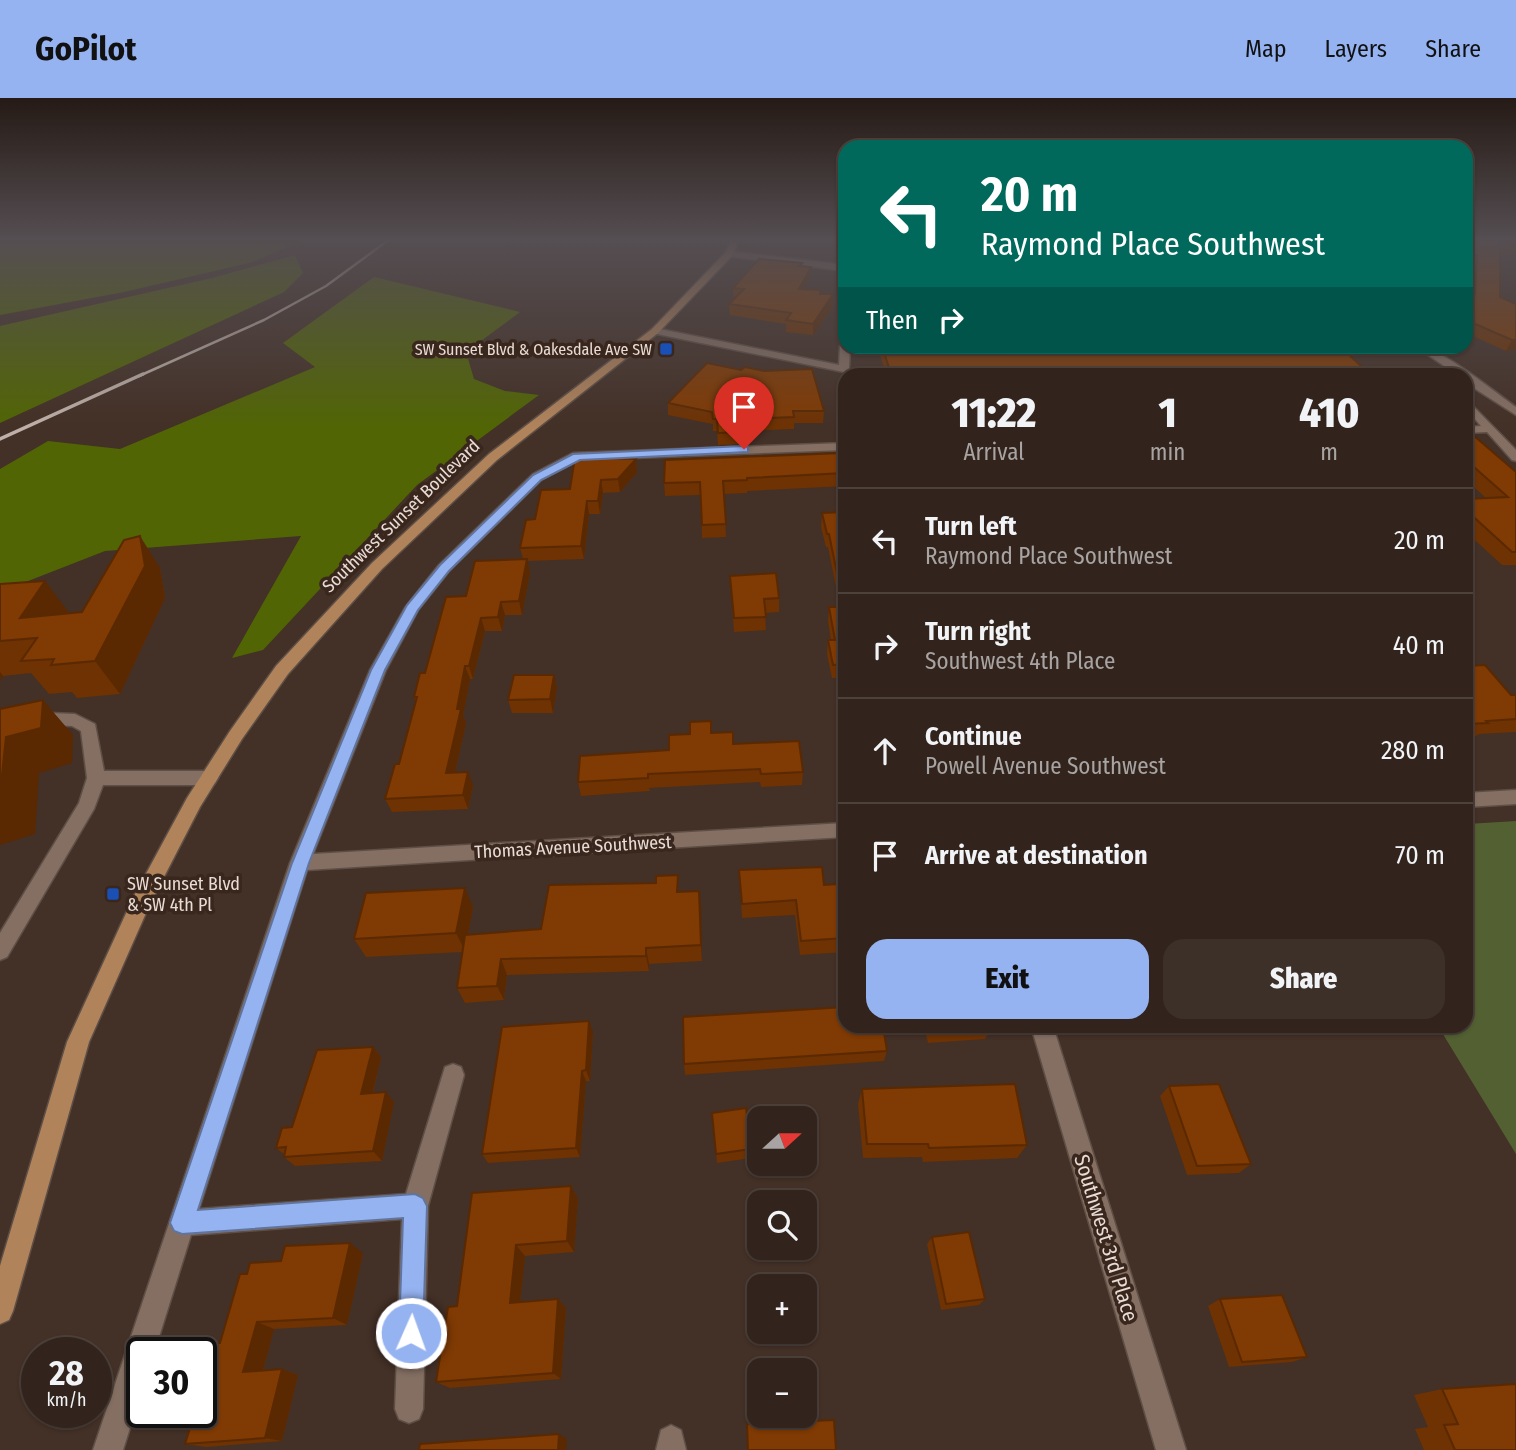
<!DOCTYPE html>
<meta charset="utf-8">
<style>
body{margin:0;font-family:"Fira Sans Condensed",sans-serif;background:#3d3029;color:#f1f3f6;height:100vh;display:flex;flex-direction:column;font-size:26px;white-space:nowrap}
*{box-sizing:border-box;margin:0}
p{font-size:23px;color:#a8a4a3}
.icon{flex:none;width:38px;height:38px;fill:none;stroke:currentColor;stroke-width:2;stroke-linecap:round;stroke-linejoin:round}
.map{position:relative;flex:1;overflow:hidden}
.panel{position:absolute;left:838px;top:270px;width:635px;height:665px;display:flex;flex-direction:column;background:#32241c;border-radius:21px;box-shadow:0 2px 5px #0004,0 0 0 2px #4d413b}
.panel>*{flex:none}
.banner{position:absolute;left:838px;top:42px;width:635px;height:214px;border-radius:21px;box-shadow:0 2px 5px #0004,0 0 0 2px #4d413b;background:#00695c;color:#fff;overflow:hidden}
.needle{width:46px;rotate:69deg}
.buttons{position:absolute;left:747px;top:1008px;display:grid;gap:14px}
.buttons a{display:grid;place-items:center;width:70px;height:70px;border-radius:14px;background:#32241c;box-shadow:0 2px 5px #0004,0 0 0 2px #4d413b;font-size:35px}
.speed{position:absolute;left:21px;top:1239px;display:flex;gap:14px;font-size:35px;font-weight:700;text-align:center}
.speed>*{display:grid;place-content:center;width:91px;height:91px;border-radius:50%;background:#32241c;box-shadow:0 2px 5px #0004,0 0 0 2px #4d413b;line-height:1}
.speed small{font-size:18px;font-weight:400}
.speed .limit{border:4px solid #111;border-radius:10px;background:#fff;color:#111}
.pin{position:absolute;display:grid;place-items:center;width:60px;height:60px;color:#fff;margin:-72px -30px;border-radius:50% 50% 50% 0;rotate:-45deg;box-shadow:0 0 7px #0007}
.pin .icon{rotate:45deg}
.me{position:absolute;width:77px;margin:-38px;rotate:2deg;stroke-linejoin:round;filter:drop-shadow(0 0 5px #0008)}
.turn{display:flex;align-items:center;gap:24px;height:147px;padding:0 28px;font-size:32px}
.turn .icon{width:91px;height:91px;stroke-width:2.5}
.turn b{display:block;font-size:49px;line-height:60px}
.then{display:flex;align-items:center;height:66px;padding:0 28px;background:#0003;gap:14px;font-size:26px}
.eta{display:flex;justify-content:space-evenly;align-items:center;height:119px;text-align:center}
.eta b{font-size:42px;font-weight:800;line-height:49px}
.cta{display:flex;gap:14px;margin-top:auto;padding:14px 28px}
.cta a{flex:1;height:80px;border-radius:21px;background:#95b2f1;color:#111;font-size:28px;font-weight:800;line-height:80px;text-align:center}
.cta a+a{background:#3d3029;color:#f1f3f6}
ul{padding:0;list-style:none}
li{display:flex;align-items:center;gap:21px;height:105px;padding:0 28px;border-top:2px solid #4d413b}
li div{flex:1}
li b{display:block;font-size:26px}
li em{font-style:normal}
header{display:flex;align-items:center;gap:42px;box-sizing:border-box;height:98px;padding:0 35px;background:#95b2f1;color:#111}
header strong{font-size:33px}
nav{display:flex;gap:38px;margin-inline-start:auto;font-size:24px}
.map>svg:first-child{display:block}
.green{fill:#536032}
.forest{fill:#516504}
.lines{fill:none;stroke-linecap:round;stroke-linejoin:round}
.minor-casing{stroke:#5e4f46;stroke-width:3}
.major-casing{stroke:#5e4f46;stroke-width:3}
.minor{fill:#856f63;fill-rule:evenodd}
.major{fill:#b1835b;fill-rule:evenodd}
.rail-far1{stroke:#beb0a8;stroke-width:2.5}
.rail{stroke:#beb0a8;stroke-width:3.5}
.wall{fill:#6e3203}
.shaded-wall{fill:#5a2902}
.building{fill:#803a03;stroke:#5a2902;stroke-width:2}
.route{fill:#95b2f1;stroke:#61749d;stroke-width:2}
.transit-dot{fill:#1a4fb4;stroke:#39261c;stroke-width:2.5}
.labels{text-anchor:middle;stroke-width:7;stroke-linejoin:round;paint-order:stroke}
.far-poi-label{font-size:16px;fill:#e8dcd5;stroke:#39261c;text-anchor:end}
.street-label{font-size:18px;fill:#e8dcd5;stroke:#39261c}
.poi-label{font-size:18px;fill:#e8dcd5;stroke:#39261c;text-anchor:start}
.near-street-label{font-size:21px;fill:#e8dcd5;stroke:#39261c}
</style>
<header>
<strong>GoPilot</strong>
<nav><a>Map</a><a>Layers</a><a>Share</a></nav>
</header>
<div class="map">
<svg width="1516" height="1352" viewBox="0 0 1516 1352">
<rect width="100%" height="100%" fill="#433026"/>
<path class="green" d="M1516,723V1056L1438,928H1466L1467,726Z"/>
<path class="forest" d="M0,141H306L253,164L124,194L0,217Z
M295,157L303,175L284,194L0,325V228L212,180Z
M374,179L520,214L466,254L474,281L505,293L539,297L417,387L263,552L232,560L301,438L105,453L0,494V371L48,343L120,351L315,269L283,245Z"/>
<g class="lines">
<g class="minor-casing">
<path id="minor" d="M729,153L845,167V173L726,158Z
M655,230L839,267L840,248L845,245V248H850L849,271L844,274L652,235V231Z
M1415,248C1440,248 1493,293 1516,309V317L1466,285V276H1456Z
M1466,301L1516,352V363L1512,362L1487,334L1466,335V329L1481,328L1466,311Z
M845,345V352L579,362L541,382L449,473L418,512L386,572L313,756L845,725V739L307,772L199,1111L406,1096L445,969L453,966L461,969L464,977L428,1108L423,1311L419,1321L409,1325L399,1321L395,1311L402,1121L191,1137L154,1255H142V1292L123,1352H93L290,765L370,572L405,510L439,467L533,376L573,355Z
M0,613L75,616L95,626L104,673H209L215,675L218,680L215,685L209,687H103L94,711L7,859L0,862V835L79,705L87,680L81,633L72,628L0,625Z
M1516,692V706L1466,709V695Z
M1031,928H1053L1186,1352H1156Z
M671,1327L681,1332L686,1352H656L661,1332Z"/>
</g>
<g class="major-casing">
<path id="major" d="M732,141H740L732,158L658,235L497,362L382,471L288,576L242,641L200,709L150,806L89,944L13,1213L9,1222L0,1226V1168L67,944L134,798L187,700L230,633L276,568L372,465L489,356L652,231L725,155Z"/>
</g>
<use href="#minor" class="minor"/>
<use href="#major" class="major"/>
<path class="rail-far1" d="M139,278L264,222L326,188L390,141"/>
<path class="rail" d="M0,341L143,276"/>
</g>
<path class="wall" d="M1474,141H1516V157L1500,155V199L1516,251L1506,253L1466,235V197H1470L1472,166L1466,165V163Z
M802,165V168L811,169L810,180L804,191L820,196H833V208L813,237L786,234V226L730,217L729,206L734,201L733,190Z
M877,248H1347L1345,253L1370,276H886Z
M668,305L824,313L823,325H794V331L742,333V346L718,347L717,333H713V326L668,317Z
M1466,331L1516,374V467H1502L1466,434V401L1486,400L1466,382Z
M636,361L637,374L620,394L603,395L600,416H589L584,461L527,463L530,474L522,517H505L502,533H485L473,581H470L463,618L466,625L455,675L473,687L468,711L392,714L385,701L399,666L416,604L414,599L425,575L523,461L520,450L535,421L570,391Z
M845,364V388L747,393V395L724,396L726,439L702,440L701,397L665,398L664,385Z
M845,414V580H832L827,556L828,542H831L828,523L829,509H840L828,449H826L821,429L822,415Z
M160,470L165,500L120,596L77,600L72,594L49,596L31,575L3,578L0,583V486L69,515L82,514Z
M730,478L779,500V514L765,515L766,532L734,534Z
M1466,568L1511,597H1516V634L1479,636L1476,638L1466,639Z
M554,577L557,590L553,615H512L508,602Z
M711,635L733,646L803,674L802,687L761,689L760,684L649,690L650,693L581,698L578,684L669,652Z
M845,650V690H843L838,664L840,651Z
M739,772L824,787L845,819V854L800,857L795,817L742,820Z
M699,793L702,863L649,866V873L507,877L504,902L465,905L457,890L463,854L366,859L354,841L473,809L468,837L541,831Z
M924,928H991V929L985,941L928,945Z
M593,934L590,983H586L580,1059L488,1065L482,1056Z
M373,949L381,959L373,995L394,1004L382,1063L295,1068L284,1059V1056L276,1050L292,1029Z
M887,953L884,963L685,977L684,966Z
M1169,988L1251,1066L1239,1075L1187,1077L1160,998Z
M862,991L1027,1047L1017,1060L923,1064L922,1059L863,1060L858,1006Z
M712,1015L751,1051V1060L717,1065Z
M571,1088L578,1101L574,1154L525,1158L520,1204L558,1201L566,1210L561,1281L450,1290L436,1284L457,1208Z
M932,1139L985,1201L979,1207L941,1212L927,1146Z
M363,1155L347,1227L274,1231L263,1273L282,1271L298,1277L282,1343L206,1349L185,1346L220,1245L247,1176L281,1163Z
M1220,1201L1307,1259L1292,1264L1229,1269L1208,1208Z
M1442,1291L1516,1352H1424L1415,1331L1428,1329L1414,1297Z"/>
<path class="shaded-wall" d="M811,169L810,180L798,203L799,191Z
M833,196V208L813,237V226Z
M1512,242H1516V251L1506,253Z
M636,361L637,374L620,394L618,381Z
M601,382L603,395L600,416L598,403Z
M587,403L589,416L584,461L581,448Z
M140,438L160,470L165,500L120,596L95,563Z
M527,461L530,474L522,517L519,503Z
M45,483L70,516L20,520Z
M501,504L505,517L502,533L498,519Z
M481,520L485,533L473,581L469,568Z
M465,568L470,581L463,618L466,625L452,688L446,675Z
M0,574L3,578L0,583Z
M554,577L557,590L553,615L550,601Z
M43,602L73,637L72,665L39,675L35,736L0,747V696L6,639Z
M468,674L473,687L468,711L463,697Z
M465,790L473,809L465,853L456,835Z
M699,793L701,809L702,863L701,847Z
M646,850L649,866V873L646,858Z
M501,861L507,877L504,902L497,888Z
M589,923L593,934L590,983L586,972Z
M373,949L381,959L370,1006L361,996Z
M582,973L586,983L580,1059L576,1050Z
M386,994L394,1004L382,1063L373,1053Z
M571,1088L578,1101L574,1154L567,1143Z
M350,1145L363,1155L347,1227L333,1220Z
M516,1147L525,1158L519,1214L510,1205Z
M558,1201L566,1210L561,1281L553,1275Z
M257,1224L274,1231L261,1280L243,1274Z
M282,1271L298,1277L282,1343L265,1340Z
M559,1336L567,1341L566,1352H558Z"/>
<path class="building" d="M1476,141H1516V147L1500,145V199L1516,206V242H1512L1466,222V197L1475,196L1477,157L1471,156Z
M759,161L802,165L799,168L811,169L799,191L820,192V196H833L813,226L786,222L791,215L729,206L744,191L733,190Z
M882,248H1339L1370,276H891Z
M707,265L741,272L745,269L764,273L812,271L824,313H793L794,319L740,321L742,334L718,335L717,321H713L712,314L668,305Z
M1466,331L1516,374V454H1512L1466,412V401L1508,399L1466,362Z
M843,355L845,364V375L747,380V382L723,383L726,426L702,427L700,384L664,385L665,362Z
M575,359L636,361L618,381L601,382L598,403H587L581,448L520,450L526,422L535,421L541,392L570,391Z
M845,414V566L833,567L828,542H835L829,509H844L829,436H827L822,415Z
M140,438L145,468L95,563L51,567L54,561L21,563L37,540L0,543V486L45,483L20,520L82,514L124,442Z
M527,461L519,503L501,504L498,519L481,520L469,568H465L457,611H461L446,675L468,674L463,697L385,701L395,666H399L417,599H414L420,575H425L446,499L466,498L475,463Z
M776,475L779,500L764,501L766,519L734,520L730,478Z
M1485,567L1511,597H1516V621L1486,623L1488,625L1466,626V568Z
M514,577H554L550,601L508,602Z
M43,602L41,630L6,639L0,696V611Z
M711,623V635L733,634V646L799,643L803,674L761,676L760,671L648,676V680L578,684L580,658L669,652V637L690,636V624Z
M845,650V676H844L840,651Z
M822,769L824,787L839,786L844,819H845V840L801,843L796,802L742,806L739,772Z
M678,777L677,794L699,793L701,847L646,850V858L501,861L497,888L457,890L465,837L541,831L549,787L656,785V778Z
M465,790L456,835L354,841L366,795Z
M845,909V928H883L887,953L684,966L683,919Z
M589,923L586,972L582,973L576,1050L482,1056L502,929Z
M931,928H991V929L932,932Z
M373,949L361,996L386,994L373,1053L284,1059L286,1049L276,1050L282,1030L292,1029L317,952Z
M1015,986L1027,1047L929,1050L928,1046H867L862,991Z
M1219,986L1251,1066L1197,1068L1169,988Z
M746,1010L751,1051L716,1056L712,1015Z
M571,1088L567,1143L516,1147L510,1205L558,1201L553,1275L436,1284L448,1209L457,1208L472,1095Z
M969,1134L985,1201L946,1206L932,1139Z
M350,1145L333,1220L257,1224L243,1274L282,1271L265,1340L185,1346L195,1314H201V1292L215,1245H220L240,1176H247L250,1165L281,1163L285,1148Z
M1282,1197L1307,1259L1242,1264L1220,1201Z
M1516,1286V1352H1455L1444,1327L1458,1326L1442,1291Z
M834,1322L836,1352H748L747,1326Z
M559,1336L558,1352H419L420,1346Z"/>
<linearGradient id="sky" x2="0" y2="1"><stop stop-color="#251a15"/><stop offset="0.43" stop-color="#554e52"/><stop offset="1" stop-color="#554e52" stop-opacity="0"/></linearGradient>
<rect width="1516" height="330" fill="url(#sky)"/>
<path class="route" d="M744,348L748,349V354L580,362L541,382L449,473L418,512L385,572L309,765L198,1112L415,1096L423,1100L427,1108L423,1235L420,1244L411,1247L402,1244L399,1235L403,1120L182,1136L174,1133L170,1125L292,765L371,572L407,507L440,467L533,377L573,356Z"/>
<g class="transit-dot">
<rect x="659" y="244" width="14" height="14" rx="3.5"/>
<rect x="106" y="789" width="14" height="14" rx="3.5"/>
</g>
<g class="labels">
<g class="far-poi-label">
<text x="652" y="257">SW Sunset Blvd &amp; Oakesdale Ave SW</text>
</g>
<g class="street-label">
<text transform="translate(401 418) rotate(-44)" y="6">Southwest Sunset Boulevard</text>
<text transform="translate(573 749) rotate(-3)" y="6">Thomas Avenue Southwest</text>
</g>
<g class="poi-label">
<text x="127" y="792">SW Sunset Blvd<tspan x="127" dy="21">&amp; SW 4th Pl</tspan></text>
</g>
<g class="near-street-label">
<text transform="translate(1106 1140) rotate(73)" y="7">Southwest 3rd Place</text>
</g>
</g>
</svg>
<div class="buttons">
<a><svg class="needle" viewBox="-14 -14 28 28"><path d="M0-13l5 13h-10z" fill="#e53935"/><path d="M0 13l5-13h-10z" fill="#a8a4a3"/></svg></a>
<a><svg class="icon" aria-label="search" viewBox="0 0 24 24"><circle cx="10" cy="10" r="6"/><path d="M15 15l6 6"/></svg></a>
<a>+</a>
<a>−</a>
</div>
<div class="speed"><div>28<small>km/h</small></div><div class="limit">30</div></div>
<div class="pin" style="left:744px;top:351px;background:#d93025"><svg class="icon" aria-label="arrive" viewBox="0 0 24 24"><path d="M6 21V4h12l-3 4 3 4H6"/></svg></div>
<svg class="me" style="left:411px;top:1235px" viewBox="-20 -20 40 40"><circle r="17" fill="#95b2f1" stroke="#fff" stroke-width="3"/><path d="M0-11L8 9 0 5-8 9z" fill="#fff"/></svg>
<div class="banner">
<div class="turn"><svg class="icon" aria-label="left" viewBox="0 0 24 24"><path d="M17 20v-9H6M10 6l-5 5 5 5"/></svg><div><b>20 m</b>Raymond Place Southwest</div></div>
<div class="then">Then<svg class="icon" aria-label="right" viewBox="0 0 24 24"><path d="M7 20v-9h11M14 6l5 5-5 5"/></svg></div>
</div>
<section class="panel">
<div class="eta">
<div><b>11:22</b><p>Arrival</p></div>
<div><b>1</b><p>min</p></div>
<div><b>410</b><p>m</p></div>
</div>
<ul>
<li><svg class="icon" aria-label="left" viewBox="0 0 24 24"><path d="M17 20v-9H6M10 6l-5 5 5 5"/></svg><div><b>Turn left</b><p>Raymond Place Southwest</p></div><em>20 m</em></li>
<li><svg class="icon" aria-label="right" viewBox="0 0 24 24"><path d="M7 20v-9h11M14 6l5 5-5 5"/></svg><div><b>Turn right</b><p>Southwest 4th Place</p></div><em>40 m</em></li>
<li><svg class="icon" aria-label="ahead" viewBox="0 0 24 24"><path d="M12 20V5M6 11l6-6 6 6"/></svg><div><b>Continue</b><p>Powell Avenue Southwest</p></div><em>280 m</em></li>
<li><svg class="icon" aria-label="arrive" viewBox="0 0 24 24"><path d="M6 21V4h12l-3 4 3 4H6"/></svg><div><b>Arrive at destination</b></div><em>70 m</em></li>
</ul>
<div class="cta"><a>Exit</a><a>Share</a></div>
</section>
</div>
